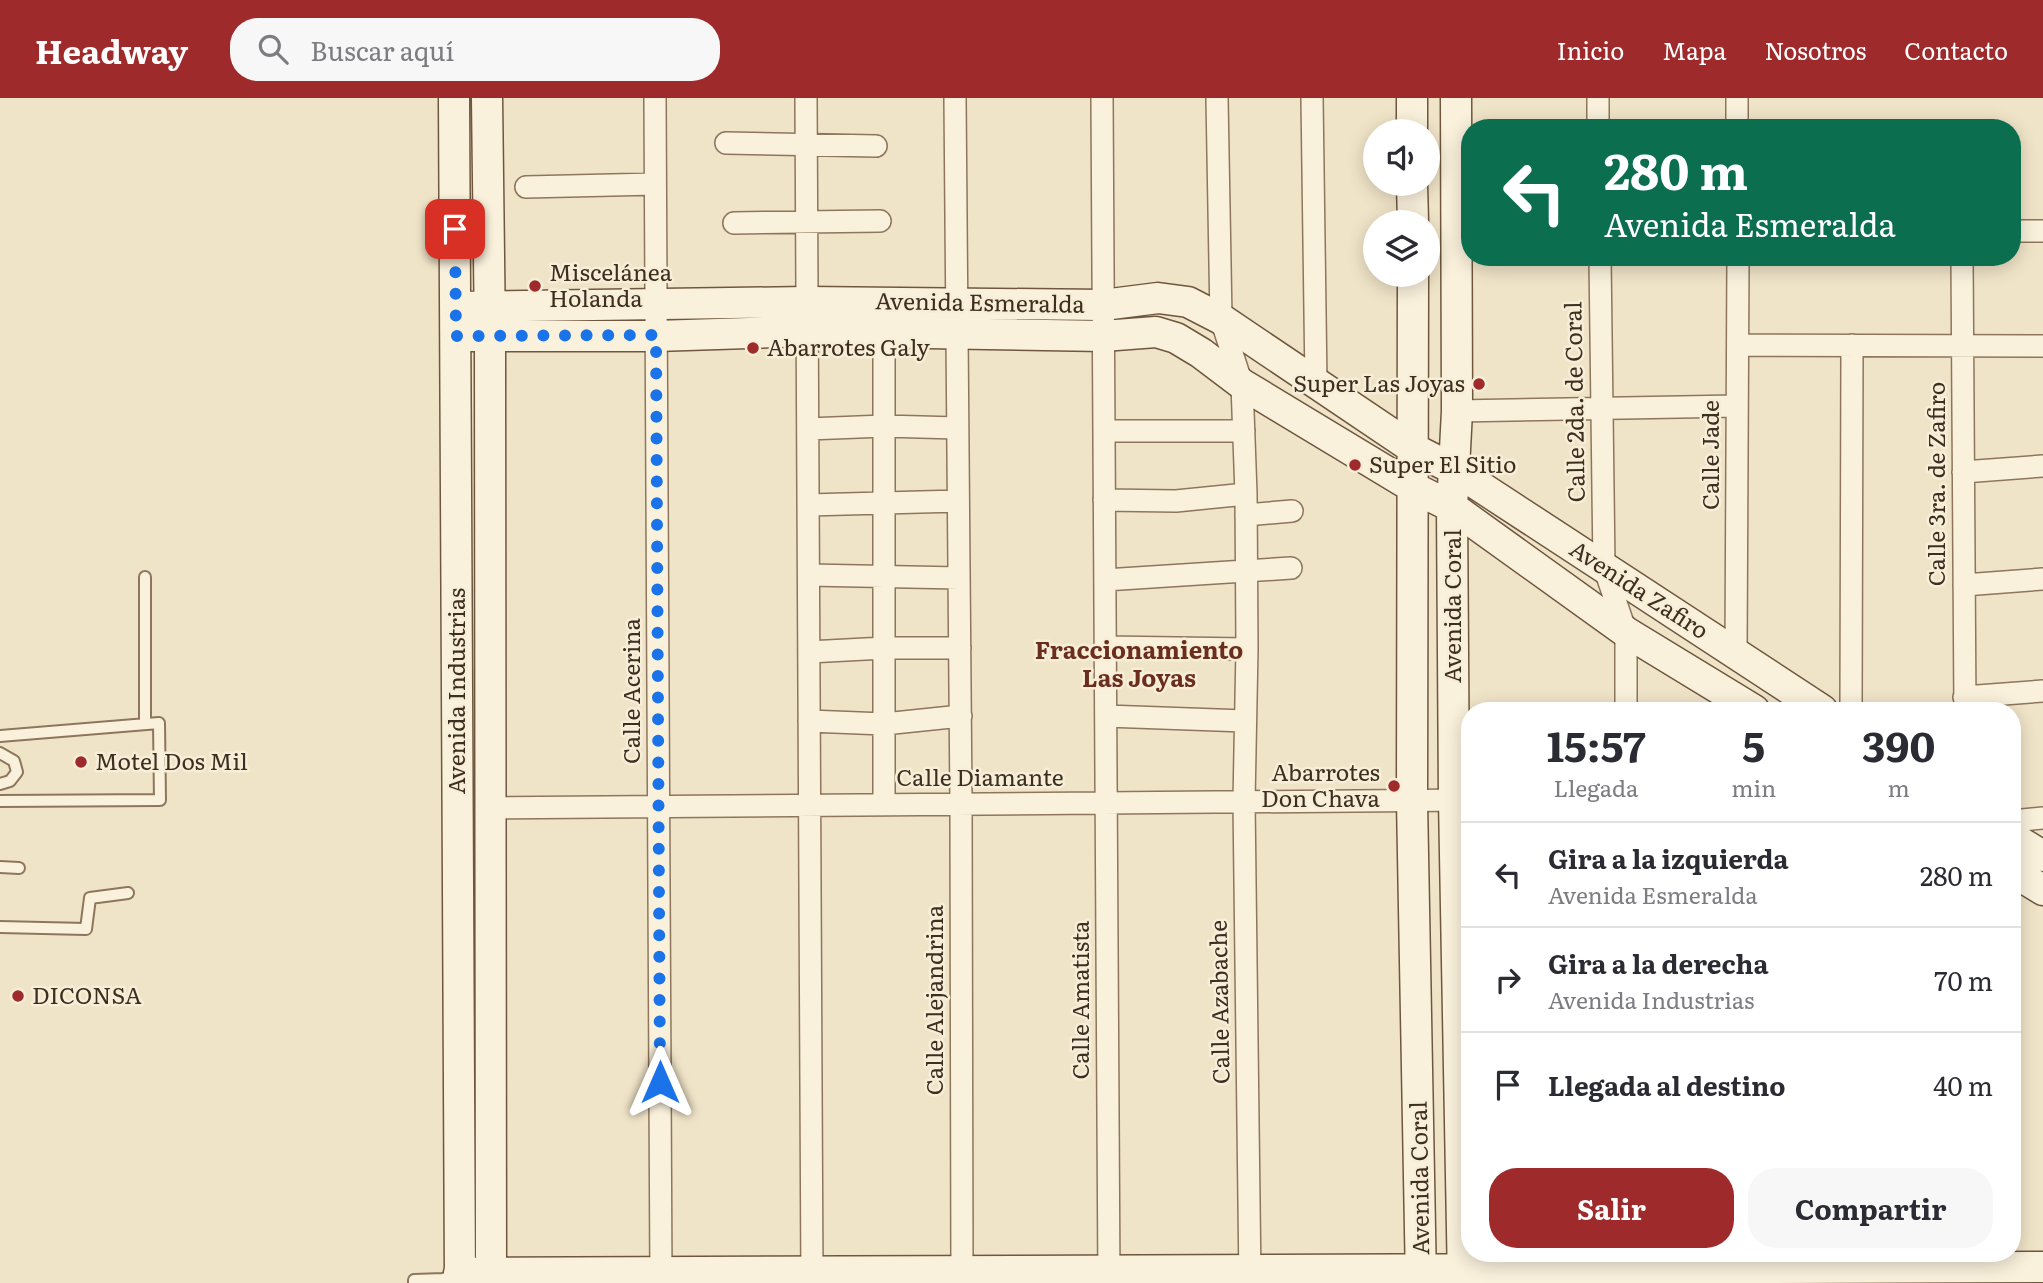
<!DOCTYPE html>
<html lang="es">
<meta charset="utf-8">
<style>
body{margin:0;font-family:Literata,serif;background:#f7f7f7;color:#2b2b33;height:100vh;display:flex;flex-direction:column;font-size:26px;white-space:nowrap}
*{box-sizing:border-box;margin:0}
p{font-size:23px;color:#7c7c81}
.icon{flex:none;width:38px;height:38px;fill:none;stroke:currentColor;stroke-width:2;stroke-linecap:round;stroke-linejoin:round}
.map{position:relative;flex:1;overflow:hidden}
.sheet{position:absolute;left:1461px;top:604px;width:560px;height:560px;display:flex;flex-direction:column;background:#fff;border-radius:28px;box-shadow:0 4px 18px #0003}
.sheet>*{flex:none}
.top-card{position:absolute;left:1461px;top:21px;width:560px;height:147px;border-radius:28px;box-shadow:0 4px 18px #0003;background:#0b6e4f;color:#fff;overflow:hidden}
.buttons{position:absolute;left:1363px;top:21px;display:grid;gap:14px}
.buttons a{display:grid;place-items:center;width:77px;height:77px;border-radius:50%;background:#fff;box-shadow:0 4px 18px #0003;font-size:35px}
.pin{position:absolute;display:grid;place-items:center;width:60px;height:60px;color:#fff;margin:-30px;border-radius:14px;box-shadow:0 4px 10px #0006}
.me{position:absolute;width:77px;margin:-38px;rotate:0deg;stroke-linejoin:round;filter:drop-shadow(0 0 5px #0008)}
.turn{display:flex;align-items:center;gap:24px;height:147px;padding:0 28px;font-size:32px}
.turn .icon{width:91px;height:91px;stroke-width:2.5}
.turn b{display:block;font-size:49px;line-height:60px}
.eta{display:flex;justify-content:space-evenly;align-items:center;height:119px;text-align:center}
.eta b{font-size:42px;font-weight:700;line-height:49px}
.primary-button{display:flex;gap:14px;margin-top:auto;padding:14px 28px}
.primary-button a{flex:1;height:80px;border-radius:28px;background:#9e2a2b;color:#fff;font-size:28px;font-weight:700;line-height:80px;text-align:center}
.primary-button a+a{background:#f7f7f7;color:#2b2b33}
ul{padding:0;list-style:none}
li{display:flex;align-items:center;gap:21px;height:105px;padding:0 28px;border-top:2px solid #e1e1e2}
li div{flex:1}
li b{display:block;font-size:26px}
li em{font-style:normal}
header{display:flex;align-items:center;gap:42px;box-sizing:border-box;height:98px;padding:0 35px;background:#9e2a2b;color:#fff}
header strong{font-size:33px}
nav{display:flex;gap:38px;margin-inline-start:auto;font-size:24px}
.search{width:490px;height:63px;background:#f7f7f7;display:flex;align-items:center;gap:18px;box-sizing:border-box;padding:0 24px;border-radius:28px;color:#7c7c81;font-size:26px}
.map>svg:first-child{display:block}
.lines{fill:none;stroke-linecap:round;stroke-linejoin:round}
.lane-casing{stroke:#8d765c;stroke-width:14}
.street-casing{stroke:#8d765c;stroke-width:24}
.secondary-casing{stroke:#6f573f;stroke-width:33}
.lane{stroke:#faf1dc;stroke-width:10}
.street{stroke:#faf1dc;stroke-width:21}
.secondary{stroke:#faf1dc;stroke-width:30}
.route{stroke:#1a73e8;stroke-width:12;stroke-dasharray:0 21.6}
.poi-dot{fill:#9e2a2b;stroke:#f7eed8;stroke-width:2.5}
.labels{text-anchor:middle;stroke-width:5;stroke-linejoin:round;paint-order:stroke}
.poi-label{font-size:23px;fill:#3d2e20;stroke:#f7eed8;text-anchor:start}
.street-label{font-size:23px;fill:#3d2e20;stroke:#f7eed8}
.neighbourhood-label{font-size:24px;font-weight:bold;fill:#6b2e1e;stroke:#f7eed8}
</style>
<header>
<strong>Headway</strong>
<div class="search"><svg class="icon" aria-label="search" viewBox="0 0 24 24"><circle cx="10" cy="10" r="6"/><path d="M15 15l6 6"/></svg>Buscar aquí</div>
<nav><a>Inicio</a><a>Mapa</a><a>Nosotros</a><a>Contacto</a></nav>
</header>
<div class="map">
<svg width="2043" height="1185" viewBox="0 0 2043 1185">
<rect width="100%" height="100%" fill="#f0e4c8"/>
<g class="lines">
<g class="lane-casing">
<path id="lane" d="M145,626V479
M0,638L159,625L160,702L0,703
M0,655L14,663L17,674L10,683L0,686
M0,769L19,770
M0,829L86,831L90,800L128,795
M414,1185V1182L443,1181L457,1176"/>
</g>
<g class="street-casing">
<path id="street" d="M655,0L661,1185
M806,0L812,1185
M955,0L961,707L962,1184
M1102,0L1109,1185
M1217,0L1221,221L1242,286L1246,396L1247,551L1244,703L1250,1184
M1312,0L1316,285
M1598,0V30
M1737,0V30
M726,45L876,48
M526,89L655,86
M734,125L880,123
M2012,133H2043
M1600,159L1604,469L1626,534V612
M1962,159L1965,612
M1738,247L2043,248
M1457,313L1737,308
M808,331L884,328L957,330
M1104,333H1244
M1963,374L2043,368
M1104,402L1176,403L1246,396
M808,407L958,403
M1246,417L1292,413
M809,477L959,480
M1105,482L1291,470
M1964,487L2043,481
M1105,549L1247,551
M809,554L884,550H960
M1736,555L1738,159
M1964,599L2043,593
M1851,612L1852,247
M1106,618L1245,623
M809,623L884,626L961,618
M884,707V234
M490,710L1470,702
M2012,723L2043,720"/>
</g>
<g class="secondary-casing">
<path id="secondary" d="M454,0L460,1185
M487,0L490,239L491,1185
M1412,0V33
M1456,0L1457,313L1452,409L1454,702L1463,1185
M1412,86L1413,124
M1413,177L1412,703L1421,1185
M456,209L807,204L1103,207L1158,200L1188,204L1221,221L1414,351L1455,372L1822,612
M456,238H656L807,233L1103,238L1156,234L1176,240L1201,255L1242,286L1414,390L1452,409L1626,534L1754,612
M2012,739L2043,758
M2012,773L2043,792
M459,1175L2043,1169"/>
</g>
<use href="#lane" class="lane"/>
<use href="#street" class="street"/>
<use href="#secondary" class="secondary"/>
</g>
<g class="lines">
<path class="route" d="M455,131L456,238L656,237L660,984"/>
</g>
<g class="poi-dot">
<circle cx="535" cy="188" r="7"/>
<circle cx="753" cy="250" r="7"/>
<circle cx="1479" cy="286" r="7"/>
<circle cx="1355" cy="367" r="7"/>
<circle cx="81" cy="664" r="7"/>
<circle cx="1394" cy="688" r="7"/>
<circle cx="18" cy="898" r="7"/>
</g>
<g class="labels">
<g class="poi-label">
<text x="549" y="183">Miscelánea<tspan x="549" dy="26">Holanda</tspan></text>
<text x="767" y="258">Abarrotes Galy</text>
<text x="1465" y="294" text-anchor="end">Super Las Joyas</text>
<text x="1369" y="375">Super El Sitio</text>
<text x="95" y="672">Motel Dos Mil</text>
<text x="1380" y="683" text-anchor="end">Abarrotes<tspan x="1380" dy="26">Don Chava</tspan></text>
<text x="32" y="906">DICONSA</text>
</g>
<g class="street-label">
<text transform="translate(980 205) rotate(1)" y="8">Avenida Esmeralda</text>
<text transform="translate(1575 304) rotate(-91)" y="8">Calle 2da. de Coral</text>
<text transform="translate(1711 357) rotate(-90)" y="8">Calle Jade</text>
<text transform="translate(1937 386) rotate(-90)" y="8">Calle 3ra. de Zafiro</text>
<text transform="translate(1639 492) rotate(33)" y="8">Avenida Zafiro</text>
<text transform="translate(1453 508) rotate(-90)" y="8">Avenida Coral</text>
<text transform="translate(457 593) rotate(-90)" y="8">Avenida Industrias</text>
<text transform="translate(632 593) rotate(-90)" y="8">Calle Acerina</text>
<text x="980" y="688">Calle Diamante</text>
<text transform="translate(935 902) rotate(-90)" y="8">Calle Alejandrina</text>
<text transform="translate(1081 902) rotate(-90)" y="8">Calle Amatista</text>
<text transform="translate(1220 904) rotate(-91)" y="8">Calle Azabache</text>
<text transform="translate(1420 1080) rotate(-91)" y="8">Avenida Coral</text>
</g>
<g class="neighbourhood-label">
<text x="1139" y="561">Fraccionamiento<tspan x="1139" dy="28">Las Joyas</tspan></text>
</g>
</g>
</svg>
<div class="buttons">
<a><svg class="icon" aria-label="sound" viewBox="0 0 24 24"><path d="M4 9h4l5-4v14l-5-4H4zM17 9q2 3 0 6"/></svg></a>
<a><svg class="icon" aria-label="layers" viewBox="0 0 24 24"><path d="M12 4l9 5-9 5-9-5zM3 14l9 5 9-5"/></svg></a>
</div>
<div class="pin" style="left:455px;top:131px;background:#d93025"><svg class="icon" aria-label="arrive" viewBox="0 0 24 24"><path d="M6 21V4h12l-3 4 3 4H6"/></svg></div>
<svg class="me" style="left:660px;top:984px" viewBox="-20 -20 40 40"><path d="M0-17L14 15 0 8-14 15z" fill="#1a73e8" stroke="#fff" stroke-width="4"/></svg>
<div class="top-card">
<div class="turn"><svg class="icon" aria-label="left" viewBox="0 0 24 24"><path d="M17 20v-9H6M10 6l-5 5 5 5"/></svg><div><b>280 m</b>Avenida Esmeralda</div></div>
</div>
<section class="sheet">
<div class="eta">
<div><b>15:57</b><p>Llegada</p></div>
<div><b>5</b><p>min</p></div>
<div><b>390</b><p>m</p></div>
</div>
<ul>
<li><svg class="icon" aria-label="left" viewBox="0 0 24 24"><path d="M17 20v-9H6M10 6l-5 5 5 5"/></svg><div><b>Gira a la izquierda</b><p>Avenida Esmeralda</p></div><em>280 m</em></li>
<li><svg class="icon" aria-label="right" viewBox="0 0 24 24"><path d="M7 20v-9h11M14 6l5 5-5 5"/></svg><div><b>Gira a la derecha</b><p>Avenida Industrias</p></div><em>70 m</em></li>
<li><svg class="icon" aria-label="arrive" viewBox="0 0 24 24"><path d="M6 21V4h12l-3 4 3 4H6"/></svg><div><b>Llegada al destino</b></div><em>40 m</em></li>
</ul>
<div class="primary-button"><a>Salir</a><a>Compartir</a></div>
</section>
</div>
